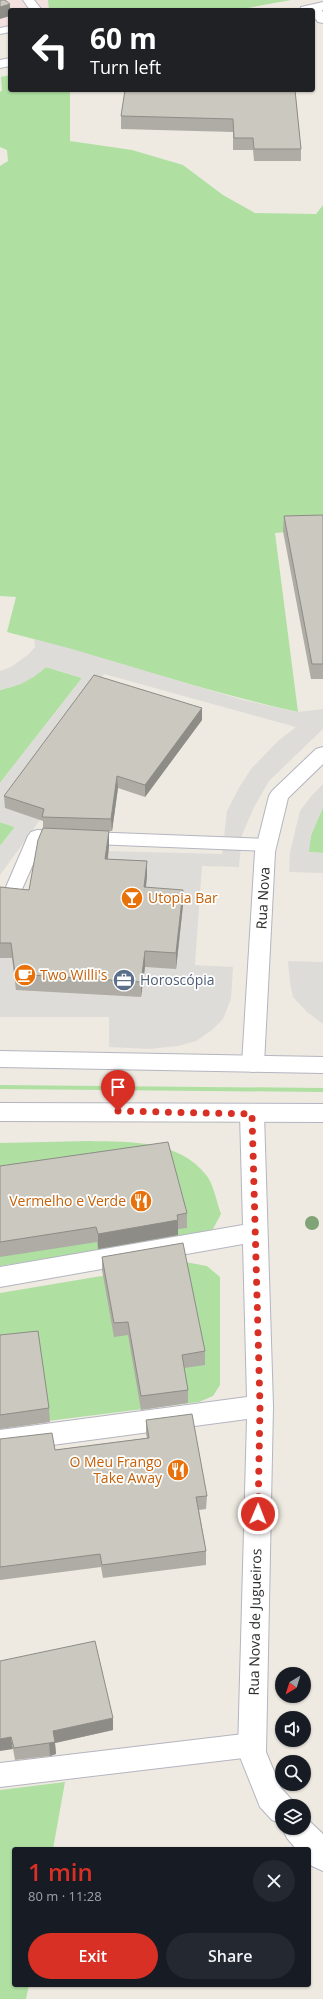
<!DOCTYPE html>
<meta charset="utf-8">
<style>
body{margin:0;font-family:"Open Sans",sans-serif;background:#242831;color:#f1f3f6;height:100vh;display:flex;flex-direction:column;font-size:15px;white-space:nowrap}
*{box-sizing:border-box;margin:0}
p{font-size:13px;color:#9ea1a6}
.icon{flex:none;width:22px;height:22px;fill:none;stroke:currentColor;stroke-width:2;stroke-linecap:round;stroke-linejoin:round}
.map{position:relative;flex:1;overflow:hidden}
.panel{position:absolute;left:12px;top:1847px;width:299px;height:140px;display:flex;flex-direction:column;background:#171b24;border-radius:4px;box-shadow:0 1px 3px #0004}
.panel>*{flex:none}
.top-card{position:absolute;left:8px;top:8px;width:307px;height:84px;border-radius:4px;box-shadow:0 1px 3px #0004;background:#202124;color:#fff;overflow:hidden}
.needle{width:26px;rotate:218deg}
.tools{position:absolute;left:275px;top:1667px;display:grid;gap:8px}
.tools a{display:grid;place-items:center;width:36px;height:36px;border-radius:50%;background:#171b24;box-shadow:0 1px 3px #0004;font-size:20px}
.pin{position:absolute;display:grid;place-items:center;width:34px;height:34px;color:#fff;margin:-41px -17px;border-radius:50% 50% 50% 0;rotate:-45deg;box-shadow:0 0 4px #0007}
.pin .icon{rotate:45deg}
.me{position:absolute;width:44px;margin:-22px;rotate:1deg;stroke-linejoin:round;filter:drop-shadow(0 0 3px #0008)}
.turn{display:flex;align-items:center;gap:14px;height:84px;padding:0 16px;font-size:18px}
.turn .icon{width:52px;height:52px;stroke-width:2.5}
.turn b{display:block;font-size:28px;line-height:34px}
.round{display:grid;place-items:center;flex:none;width:42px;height:42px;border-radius:21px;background:#242831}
.summary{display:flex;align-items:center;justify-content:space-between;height:68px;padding:0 16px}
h1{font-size:24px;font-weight:600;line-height:30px;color:#d93025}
.cta{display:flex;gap:8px;margin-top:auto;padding:8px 16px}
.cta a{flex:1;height:46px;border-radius:24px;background:#d93025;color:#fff;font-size:16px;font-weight:600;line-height:46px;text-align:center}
.cta a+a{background:#242831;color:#f1f3f6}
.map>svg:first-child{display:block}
.medical{fill:#f3e1e0}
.green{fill:#afe0a2}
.plaza{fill:#dedcd8}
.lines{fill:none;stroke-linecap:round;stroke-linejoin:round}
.lane-casing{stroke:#b4b5c0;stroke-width:2}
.street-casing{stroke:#b4b5c0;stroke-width:2}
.secondary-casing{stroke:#b4b5c0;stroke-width:2}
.lane{fill:#fff;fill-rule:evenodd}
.street{fill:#fff;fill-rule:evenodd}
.secondary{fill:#fff;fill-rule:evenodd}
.tree{fill:#7fa277}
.wall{fill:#aeaca4}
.shaded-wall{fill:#8d8c86}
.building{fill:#cac8bf;stroke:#8d8c86}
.route{stroke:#d93025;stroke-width:7;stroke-dasharray:0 12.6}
.labels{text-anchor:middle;stroke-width:3.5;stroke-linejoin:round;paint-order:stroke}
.food-label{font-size:14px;fill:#c56008;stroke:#fff;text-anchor:start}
.street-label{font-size:14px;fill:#2d2d2d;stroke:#fff}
.service-label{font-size:14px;fill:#4e5e75;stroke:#fff;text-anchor:start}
</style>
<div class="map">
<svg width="323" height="1999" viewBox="0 0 323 1999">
<rect width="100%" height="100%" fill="#eeeae1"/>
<path class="medical" d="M0,0H49L50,10H10V33L0,35Z"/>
<path class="green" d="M48,0H291L237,10H49Z
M10,75V90H70V141L132,150L183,165L223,195L255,213L316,214L323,205V529L275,533L298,712C199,690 104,657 7,632L16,597L0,596V166L8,161L7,150L0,147V92L2,90L1,77Z
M46,667L82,678L0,783V690C18,686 32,679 46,667Z
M323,807V853L308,852L311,835Z
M0,822L15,827L0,846Z
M0,1085L323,1088V1092L0,1089Z
M90,1141C131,1142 180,1140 207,1176C214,1186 217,1203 221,1214L213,1229L195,1235L0,1266V1143Z
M185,1262L207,1266L220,1277V1385L213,1396L199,1402L0,1427V1293Z
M65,1782L53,1849H14V1985H29L26,1999H0V1790Z"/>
<path class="plaza" d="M34,639L72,649L243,700L298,712L323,709V729L269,781L254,807L242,835L239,867L202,866L195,965L233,967L231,999L223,1019L212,1030L196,1041L178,1046L149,1049L109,1047V1017H0V958H12L141,997L145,967L176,968L106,874L109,851L222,854L227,811L240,786L251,769L278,741L296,727L104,674L70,721L40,820L0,875V846L15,827L0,822V783L82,678L46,667L35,676L21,684L0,690V671L11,667L29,654L35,647Z
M323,784V807L311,835L309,852L323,853V873L289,872L290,852L300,811L312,795Z
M288,961L323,962V1024L307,1012L293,997L290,983Z"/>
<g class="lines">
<g class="lane-casing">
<path id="lane" d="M23,0H34L42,10H30Z
M10,26V32L0,34V28Z
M37,830L267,839L273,841L276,845L273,849L267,851L43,842L18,898L12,900L6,898L3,894L28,836L31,832Z
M252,1733L261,1737L264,1745L261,1753L252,1757L0,1787V1763Z"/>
</g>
<g class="street-casing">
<path id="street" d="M313,5L318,6L323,12V23L318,22L313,16V10L307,9Z
M323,747V764L288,798L275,852L264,1064L261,1070L253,1072L245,1070L242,1064L255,852L269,796L272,791L316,749Z
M252,1105L260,1108L264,1114L273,1406L266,1752L281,1788L292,1800L295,1806H282V1824L272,1820L260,1807L238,1752L247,1419L0,1452V1430L247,1397L243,1244L0,1287V1267L243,1225L240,1114L244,1108Z
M304,1816L323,1834V1871L312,1866L309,1863V1849H296L287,1838L282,1828H304Z"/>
</g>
<g class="secondary-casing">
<path id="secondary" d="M323,2V10L313,12V10H300L301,7Z
M10,58V66L0,68V60Z
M0,1051L323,1057V1073L0,1067Z
M0,1103L323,1104V1122L0,1121Z"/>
</g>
<use href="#lane" class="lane"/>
<use href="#street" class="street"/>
<use href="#secondary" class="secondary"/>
</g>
<circle class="tree" cx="312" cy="1223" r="7"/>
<path class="wall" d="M295,90L301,149V161H254L253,150H233V132L121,129V116Z
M323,515V679H311L283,531L284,516Z
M202,708V720L145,797L118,788L112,831H109V846L108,859L147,861V876L146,887L183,905L176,969L145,967L141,997L16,990L12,958H0V887L29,890L43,829V821L5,808L4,796Z
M0,1166L187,1213V1228L178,1229V1235L98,1249L97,1242L0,1257Z
M102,1257L205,1351V1365L184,1368L188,1390V1403L141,1410L128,1335L114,1337L102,1270Z
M0,1335L49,1408L50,1422L0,1429Z
M146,1420L207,1496L206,1509L199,1510L206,1551V1565L103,1578L101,1567L0,1580V1439L55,1450L147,1438L146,1434Z
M0,1661L113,1730L55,1743L56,1754L50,1756L15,1760L13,1749Z"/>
<path class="shaded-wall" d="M10,4V16L0,19V7Z
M202,708V720L145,797V785Z
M117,776L118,788L112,831L111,819Z
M109,831V846L106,874L105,859Z
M147,861V876L144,903V887Z
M183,890V905L176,969V953Z
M145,951V967L141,997V982Z
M178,1220V1235L98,1249V1234Z
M113,1718V1730L55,1743L56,1754L50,1756L49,1743L53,1731Z
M11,1737L13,1749L0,1751V1739Z"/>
<path class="building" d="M0,0H5L10,4L0,7Z
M125,90H295L301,149H254L253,138H234L233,119L121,116Z
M323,515V664H312L284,516Z
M94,675L202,708L145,785L117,776L111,819L42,817L44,809L4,796Z
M43,828L109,831L105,859L147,861L144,887L183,890L176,953L145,951L141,982L15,974L11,943H0V887L29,890L38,840Z
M168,1142L187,1213L177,1215L178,1220L98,1234L96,1227L0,1242V1166Z
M183,1243L205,1351L182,1355L188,1390L141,1396L128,1322L114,1323L102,1257Z
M38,1331L49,1408L0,1415V1335Z
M192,1414L207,1496L196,1497L206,1551L102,1565L100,1554L0,1567V1439L52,1433L55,1450L149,1438L146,1420Z
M95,1641L113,1718L53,1731L55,1742L49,1743L14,1748L11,1737L0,1739V1661Z"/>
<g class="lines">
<path class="route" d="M118,1111L252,1114L260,1406L258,1514"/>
</g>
<defs>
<g id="bar-disc" transform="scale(1.15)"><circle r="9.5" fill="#e8710a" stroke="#fff"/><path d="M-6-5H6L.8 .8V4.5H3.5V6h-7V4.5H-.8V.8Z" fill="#fff"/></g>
<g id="cafe-disc" transform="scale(1.15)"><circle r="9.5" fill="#e8710a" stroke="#fff"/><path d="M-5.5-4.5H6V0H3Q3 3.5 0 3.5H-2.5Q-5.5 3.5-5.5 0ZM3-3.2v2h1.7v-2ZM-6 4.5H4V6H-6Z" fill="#fff"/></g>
<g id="office-disc" transform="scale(1.15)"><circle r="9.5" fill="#5c6f8a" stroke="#fff"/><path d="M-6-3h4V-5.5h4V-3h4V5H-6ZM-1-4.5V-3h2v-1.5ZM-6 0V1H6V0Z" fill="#fff"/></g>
<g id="restaurant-disc" transform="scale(1.15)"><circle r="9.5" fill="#e8710a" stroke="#fff"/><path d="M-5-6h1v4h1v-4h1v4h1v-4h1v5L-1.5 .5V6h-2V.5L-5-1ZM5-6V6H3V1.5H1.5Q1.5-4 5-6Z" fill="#fff"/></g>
</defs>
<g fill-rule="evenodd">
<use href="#bar-disc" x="132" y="898"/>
<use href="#cafe-disc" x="25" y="975"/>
<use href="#office-disc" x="124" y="980"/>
<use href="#restaurant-disc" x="141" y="1201"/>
<use href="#restaurant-disc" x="178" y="1470"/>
</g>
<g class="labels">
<g class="food-label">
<text x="148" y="903">Utopia Bar</text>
<text x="40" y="980">Two Willi's</text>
<text x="126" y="1206" text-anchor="end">Vermelho e Verde</text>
<text x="162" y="1467" text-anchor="end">O Meu Frango<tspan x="162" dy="16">Take Away</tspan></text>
</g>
<g class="street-label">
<text transform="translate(263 898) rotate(-87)" y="5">Rua Nova</text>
<text transform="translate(255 1622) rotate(-89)" y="5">Rua Nova de Jugueiros</text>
</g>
<g class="service-label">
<text x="140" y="985">Horoscópia</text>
</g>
</g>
</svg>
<div class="tools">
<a><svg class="needle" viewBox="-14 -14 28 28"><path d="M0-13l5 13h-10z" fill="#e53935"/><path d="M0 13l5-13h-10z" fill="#9ea1a6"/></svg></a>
<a><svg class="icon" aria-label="sound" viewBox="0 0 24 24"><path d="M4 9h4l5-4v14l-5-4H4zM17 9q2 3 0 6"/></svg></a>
<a><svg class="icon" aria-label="search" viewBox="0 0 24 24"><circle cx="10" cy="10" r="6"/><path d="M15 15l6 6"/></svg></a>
<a><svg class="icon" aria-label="layers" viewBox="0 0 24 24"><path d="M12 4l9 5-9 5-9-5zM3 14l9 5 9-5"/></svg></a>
</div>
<div class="pin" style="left:118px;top:1111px;background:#d93025"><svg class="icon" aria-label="arrive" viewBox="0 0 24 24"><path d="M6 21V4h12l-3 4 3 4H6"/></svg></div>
<svg class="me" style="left:258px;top:1514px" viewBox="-20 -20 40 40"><circle r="17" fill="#d93025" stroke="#fff" stroke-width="3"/><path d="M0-11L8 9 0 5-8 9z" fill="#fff"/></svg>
<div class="top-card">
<div class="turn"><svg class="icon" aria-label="left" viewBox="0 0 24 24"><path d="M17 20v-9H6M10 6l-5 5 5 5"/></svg><div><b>60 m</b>Turn left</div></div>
</div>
<section class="panel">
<div class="summary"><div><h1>1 min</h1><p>80 m · 11:28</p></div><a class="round"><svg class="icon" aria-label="close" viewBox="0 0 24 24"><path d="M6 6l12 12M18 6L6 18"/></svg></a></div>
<div class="cta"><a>Exit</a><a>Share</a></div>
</section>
</div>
